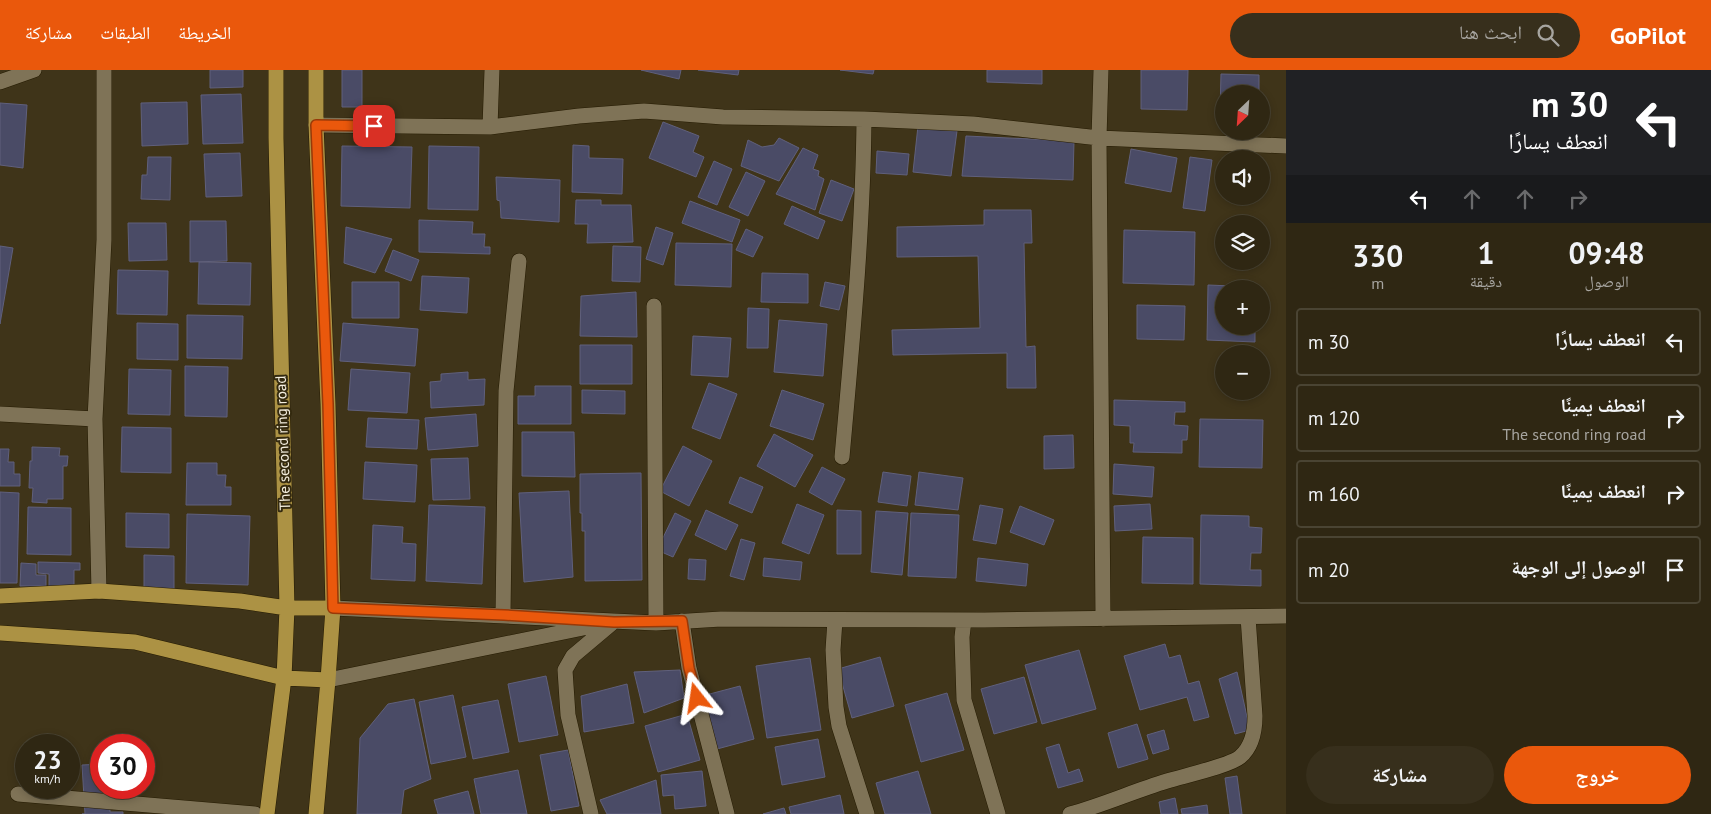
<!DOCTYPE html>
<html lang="ar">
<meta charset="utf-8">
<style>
body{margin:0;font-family:"PT Sans","Noto Naskh Arabic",sans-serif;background:#372f1c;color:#f1f3f6;direction:rtl;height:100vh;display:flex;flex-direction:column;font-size:19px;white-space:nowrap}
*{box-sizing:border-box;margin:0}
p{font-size:16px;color:#a7a5a0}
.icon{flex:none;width:28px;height:28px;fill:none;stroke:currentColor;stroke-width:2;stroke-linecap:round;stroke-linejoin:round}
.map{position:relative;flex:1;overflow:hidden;direction:ltr}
.details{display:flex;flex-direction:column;background:#2f2713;width:425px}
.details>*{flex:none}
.banner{background:#202124;color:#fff;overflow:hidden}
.needle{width:32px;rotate:205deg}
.buttons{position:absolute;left:1215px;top:15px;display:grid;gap:10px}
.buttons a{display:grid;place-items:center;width:55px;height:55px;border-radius:50%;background:#2f2713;box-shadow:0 2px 8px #0003,0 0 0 1px #4a4433;font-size:25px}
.speed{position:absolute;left:15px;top:664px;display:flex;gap:10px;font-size:25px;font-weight:700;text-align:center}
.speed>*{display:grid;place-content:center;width:65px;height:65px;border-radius:50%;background:#2f2713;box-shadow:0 2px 8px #0003,0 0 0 1px #4a4433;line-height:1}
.speed small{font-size:12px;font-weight:400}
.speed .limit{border:8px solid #d22;background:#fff;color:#111}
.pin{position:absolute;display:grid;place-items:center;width:42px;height:42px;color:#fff;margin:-21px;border-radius:10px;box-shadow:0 2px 8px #0006}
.me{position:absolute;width:55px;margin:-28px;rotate:345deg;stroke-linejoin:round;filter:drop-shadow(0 0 4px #0008)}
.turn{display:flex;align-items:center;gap:18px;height:105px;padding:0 20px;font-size:22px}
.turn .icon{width:65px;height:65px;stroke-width:2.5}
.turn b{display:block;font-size:35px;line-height:42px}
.lanes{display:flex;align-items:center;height:48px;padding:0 20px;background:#0003;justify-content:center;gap:25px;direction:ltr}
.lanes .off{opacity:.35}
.eta{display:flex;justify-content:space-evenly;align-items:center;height:85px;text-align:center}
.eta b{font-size:30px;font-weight:700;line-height:35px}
.primary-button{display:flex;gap:10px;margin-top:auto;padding:10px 20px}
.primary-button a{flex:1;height:58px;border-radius:30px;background:#ea580c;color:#fff;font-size:20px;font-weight:700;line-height:58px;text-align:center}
.primary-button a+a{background:#372f1c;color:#f1f3f6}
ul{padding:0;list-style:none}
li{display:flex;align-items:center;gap:15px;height:68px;margin:0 10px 8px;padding:0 10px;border:2px solid #4a4433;border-radius:5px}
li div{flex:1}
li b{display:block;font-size:19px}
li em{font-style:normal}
header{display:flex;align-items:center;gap:30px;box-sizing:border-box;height:70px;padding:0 25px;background:#ea580c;color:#fff}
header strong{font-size:24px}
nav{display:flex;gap:28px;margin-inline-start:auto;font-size:18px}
.search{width:350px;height:45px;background:#372f1c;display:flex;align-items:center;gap:12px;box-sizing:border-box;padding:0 18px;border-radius:28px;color:#a7a5a0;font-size:19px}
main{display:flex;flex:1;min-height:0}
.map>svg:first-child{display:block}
.building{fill:#4a4b66;stroke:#60607c}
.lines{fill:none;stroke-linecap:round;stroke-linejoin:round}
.minor-casing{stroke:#251b02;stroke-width:16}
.major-casing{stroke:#251b02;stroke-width:16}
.minor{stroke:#7f7357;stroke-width:15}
.major{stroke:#ac9244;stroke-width:15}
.route-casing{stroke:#983908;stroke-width:12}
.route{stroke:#ea580c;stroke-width:9}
.labels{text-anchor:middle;stroke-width:4;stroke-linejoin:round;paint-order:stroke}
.street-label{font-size:15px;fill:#f4eede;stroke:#342a0f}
</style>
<header>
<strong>GoPilot</strong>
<div class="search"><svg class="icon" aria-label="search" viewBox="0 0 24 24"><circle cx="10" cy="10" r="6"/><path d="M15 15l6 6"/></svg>ابحث هنا</div>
<nav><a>الخريطة</a><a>الطبقات</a><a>مشاركة</a></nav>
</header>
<main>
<section class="details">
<div class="banner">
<div class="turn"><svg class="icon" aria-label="left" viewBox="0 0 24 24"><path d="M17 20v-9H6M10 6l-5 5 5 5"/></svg><div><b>30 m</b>انعطف يسارًا</div></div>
<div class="lanes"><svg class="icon" aria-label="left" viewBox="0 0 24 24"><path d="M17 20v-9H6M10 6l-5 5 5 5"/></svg><svg class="icon off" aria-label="ahead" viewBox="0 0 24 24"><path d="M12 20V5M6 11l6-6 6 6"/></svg><svg class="icon off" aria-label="ahead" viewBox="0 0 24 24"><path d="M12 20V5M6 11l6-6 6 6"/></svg><svg class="icon off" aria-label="right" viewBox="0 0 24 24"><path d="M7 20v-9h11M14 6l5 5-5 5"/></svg></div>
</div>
<div class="eta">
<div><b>09:48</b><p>الوصول</p></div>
<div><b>1</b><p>دقيقة</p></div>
<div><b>330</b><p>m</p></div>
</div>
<ul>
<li><svg class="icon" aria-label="left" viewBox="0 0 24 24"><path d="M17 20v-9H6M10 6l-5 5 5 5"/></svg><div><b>انعطف يسارًا</b></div><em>30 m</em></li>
<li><svg class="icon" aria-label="right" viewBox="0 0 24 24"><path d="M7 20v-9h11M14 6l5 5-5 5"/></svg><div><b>انعطف يمينًا</b><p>The second ring road</p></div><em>120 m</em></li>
<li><svg class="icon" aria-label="right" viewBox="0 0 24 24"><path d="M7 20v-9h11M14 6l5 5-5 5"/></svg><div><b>انعطف يمينًا</b></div><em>160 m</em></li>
<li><svg class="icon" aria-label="arrive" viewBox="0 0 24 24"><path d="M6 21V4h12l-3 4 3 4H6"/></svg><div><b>الوصول إلى الوجهة</b></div><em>20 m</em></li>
</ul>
<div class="primary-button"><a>خروج</a><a>مشاركة</a></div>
</section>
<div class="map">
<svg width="1286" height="744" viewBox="0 0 1286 744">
<rect width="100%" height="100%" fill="#3f3419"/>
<path class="building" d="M210,0H243V17L210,18Z
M342,0H362V37H342Z
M641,0H681L679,9Z
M698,0H739L738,5Z
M840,0H874L873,4Z
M987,0H1042V14L987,12Z
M1141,0H1188L1187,40L1141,39Z
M1221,4L1259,5V24H1224V42H1220Z
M241,24L243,73L203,74L201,25Z
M187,32L188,74L142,76L141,33Z
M0,33L27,35L23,98L0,95Z
M663,52L699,66L693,82L704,87L696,107L649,88Z
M918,56L957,61L951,106L913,102Z
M966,66L1074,71L1073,110L962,106Z
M779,68L799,78L779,111L741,96L748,70L762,77L774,75Z
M573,75L589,76V88L623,89L622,124L572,122Z
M342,76L412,77L410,138L341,136Z
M429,76L479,77L478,140L428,139Z
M803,78L818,85L813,99L819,101L818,106L824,109L815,140L776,124Z
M1131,79L1177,88L1171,122L1125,113Z
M877,81L909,84L907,105L876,103Z
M240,83L242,126L206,127L204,84Z
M148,87H171L170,130L141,129L142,105H147Z
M1190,87L1212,90L1205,141L1183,138Z
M714,91L732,99L717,135L698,127Z
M746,102L765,111L748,146L729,137Z
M496,107L560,110L559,152L501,148L500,131L497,130Z
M831,110L854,119L842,151L819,143Z
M576,130H601V135H631L633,172L587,173L588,154H575Z
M690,131L740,150L732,172L682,153Z
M792,136L825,151L818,169L784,154Z
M984,140H1031L1032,173H1024L1026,277L1035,276L1036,318H1007V283L893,285L892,260L980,258L978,186L897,187V157L984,155Z
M419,150L473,152L472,164H485L484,177H490V184L419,182Z
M190,151H226L227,191L190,192Z
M128,153H166L167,190L129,191Z
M346,157L392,169L375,203L344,193Z
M656,157L673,163L663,195L646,189Z
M746,159L763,167L753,187L736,180Z
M1124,160L1195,162L1194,215L1123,213Z
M676,173L732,174L731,217L675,215Z
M0,176L13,178L0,254Z
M613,176L641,177L640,212L612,211Z
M393,180L419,190L411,211L385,201Z
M199,192L251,193L250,235L198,234Z
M118,200L168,201L167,245L117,244Z
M762,203L808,204V233L761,232Z
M422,206L469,208L467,243L420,240Z
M352,212H399V248H352Z
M825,212L845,216L839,240L820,236Z
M1208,215L1256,217V219H1224V256H1255V272L1207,270Z
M636,222L637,267L580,266L581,226Z
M1137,235L1185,236L1184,270L1137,269Z
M748,238L769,239L768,278H747Z
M187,245L243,246L242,289L187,288Z
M779,250L827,254L823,306L774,302Z
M137,253L178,254V290L137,289Z
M343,253L418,259L415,296L340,291Z
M693,266L731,268L728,307L691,305Z
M580,275H632V314H580Z
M185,296L228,297L227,347L185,346Z
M129,299L171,300L170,345L128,344Z
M351,299L410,303L407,343L348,340Z
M468,302V310L485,309L484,335L431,338L430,312L441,311V304Z
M709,313L737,324L720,369L692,358Z
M535,316H571V354H518V326H535Z
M582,320L625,321V344L582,343Z
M782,320L824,334L813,370L770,356Z
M1114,330L1185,332V342H1175L1174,355L1188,356L1187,370H1182V383L1133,382L1134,373H1130V356L1114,355Z
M476,344L478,376L428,380L425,348Z
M368,348L419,350L417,379L366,377Z
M1200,349L1263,350L1262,398L1199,397Z
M122,357L171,358V403L121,402Z
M522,362H574L575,407L522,406Z
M774,364L813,385L795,417L757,396Z
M1073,365L1074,398L1044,399V366Z
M683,376L712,391L689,436L660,421Z
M32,377L60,378L59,386H68L67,396H63V429H47V433L32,432L33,418H29L30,391H32Z
M0,379H9L8,392H14V404H20V416H0Z
M468,388L470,429L433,430L431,389Z
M365,392L417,395L415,432L363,429Z
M187,393H217V405H226L225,417H231V435H186Z
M1114,394L1154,397L1152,427L1113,424Z
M822,397L845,409L832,435L809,422Z
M883,402L911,406L907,436L878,432Z
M919,402L963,408L958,440L915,435Z
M641,403L642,510L585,511V461H582V443H580V404Z
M740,407L763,417L752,443L729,433Z
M569,421L573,507L524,512L519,423Z
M0,422L19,423L17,513H0Z
M797,434L824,445L809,484L782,473Z
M1150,434L1152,459L1115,461L1114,436Z
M429,435L485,437L482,514L426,511Z
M980,435L1003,439L996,474L973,470Z
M1020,436L1054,450L1044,475L1010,462Z
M28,437L71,438V485L27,484Z
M706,440L738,455L726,480L695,465Z
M837,440L861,441V484H837Z
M876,441L908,443L902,505L871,502Z
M126,443L169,444V478L126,477Z
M675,443L691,451L673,487L657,480Z
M911,443L959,445L956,508L908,506Z
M187,444L250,446L248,515L186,513Z
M1201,445L1249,446V457L1262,458L1261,483H1251L1250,500H1261V516L1200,514Z
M373,455L403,457L402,473L416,474L415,511L371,509Z
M1143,467L1193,468V514L1142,513Z
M741,469L755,473L744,510L730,506Z
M144,485L174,486V520L144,519Z
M764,488L802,492L800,510L763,506Z
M978,488L1028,494L1026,516L976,511Z
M689,489L706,490L705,510L688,509Z
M38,492L80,493V500H74V517H49V504L38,503Z
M21,493L36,494V505H46V516H20Z
M1165,574L1169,588L1180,585L1188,614L1199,611L1209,647L1194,651L1187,627L1140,640L1124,586Z
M1079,580L1096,639L1042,654L1025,595Z
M880,587L894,636L852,648L838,599Z
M810,588L821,660L767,668L756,596Z
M680,600L684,628L644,643L634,602Z
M1237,602L1250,660L1235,664L1219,609Z
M546,606L558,665L519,672L508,614Z
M1024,607L1037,652L994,664L981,619Z
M627,614L634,653L584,662L581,626Z
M740,616L754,669L717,679L702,626Z
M947,623L964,680L921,692L905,635Z
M453,625L466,687L431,694L419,632Z
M414,629L431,709L404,720L401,744H357L360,668L388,634Z
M498,630L509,682L473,689L462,637Z
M687,644L700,690L658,702L645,656Z
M1137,654L1148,689L1118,698L1108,663Z
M1164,660L1169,679L1153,684L1147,665Z
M818,669L825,707L782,715L775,677Z
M1059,674L1068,703L1079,699L1083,711L1058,718L1046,678Z
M568,680L579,736L551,741L540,685Z
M101,694V718H109L110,742H123V744H82H85L82,695Z
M518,700L527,744H481L474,709Z
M702,701L706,736L675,739L674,725L663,726L661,705Z
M918,701L931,744H885L876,713Z
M1237,706L1242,744H1230L1225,708Z
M656,710L661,744H607L600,730Z
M468,721L474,744H438L434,730Z
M840,725L844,744H791L789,737Z
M1175,728L1178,744H1161L1159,732Z
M1207,735L1208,744H1182L1181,739Z
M784,738L786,744H763Z"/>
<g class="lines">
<g class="minor-casing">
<path id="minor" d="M1101,0L1099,68L1103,549
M0,12L34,0
M316,55L490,57L579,46L644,41L723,47L864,49L973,54L1099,68L1286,76
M490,57L492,0
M654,236L656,553
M0,344L95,349
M842,387C852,275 863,162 864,49
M99,521L95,349L104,170V0
M333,538L656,553L721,549L984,550L1286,546
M503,545L506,321L519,191
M835,550L833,580L836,637L839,656L867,744
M964,550L962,567L964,630L998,744
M682,551L689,598L727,744
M328,610L593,556
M18,724L255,744
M591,744L568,645L565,600L573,586L611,554
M1070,744C1103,735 1134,721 1167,711C1183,706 1229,696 1240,687C1252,677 1255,662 1255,646L1248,547"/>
</g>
<g class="major-casing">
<path id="major" d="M0,526L99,521L240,531L287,538H333
M0,563L135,572L284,608L328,610
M267,744L284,608L287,538L276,68V0
M316,744L328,610L333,538L328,334L316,55V0"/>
</g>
<use href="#minor" class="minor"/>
<use href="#major" class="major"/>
</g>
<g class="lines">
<g class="route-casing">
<path id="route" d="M374,56L316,55L328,334L333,538L504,545L614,552L682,551L689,598L697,628"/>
</g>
<use href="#route" class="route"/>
</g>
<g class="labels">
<g class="street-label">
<text transform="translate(283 373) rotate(-92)" y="5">The second ring road</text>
</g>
</g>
</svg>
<div class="buttons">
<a><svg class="needle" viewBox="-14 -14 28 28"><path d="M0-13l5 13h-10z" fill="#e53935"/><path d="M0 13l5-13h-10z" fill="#a7a5a0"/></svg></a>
<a><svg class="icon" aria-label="sound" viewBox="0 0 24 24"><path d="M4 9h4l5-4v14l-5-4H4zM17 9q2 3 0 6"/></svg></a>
<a><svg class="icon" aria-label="layers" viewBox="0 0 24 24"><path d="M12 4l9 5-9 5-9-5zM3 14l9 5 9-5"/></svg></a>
<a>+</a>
<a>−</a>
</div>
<div class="speed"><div>23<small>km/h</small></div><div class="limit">30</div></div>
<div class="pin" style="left:374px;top:56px;background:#d93025"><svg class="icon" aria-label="arrive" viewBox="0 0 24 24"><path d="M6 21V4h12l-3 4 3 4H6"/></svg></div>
<svg class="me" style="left:697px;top:628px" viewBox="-20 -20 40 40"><path d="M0-17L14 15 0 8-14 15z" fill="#ea580c" stroke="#fff" stroke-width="4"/></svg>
</div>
</main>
